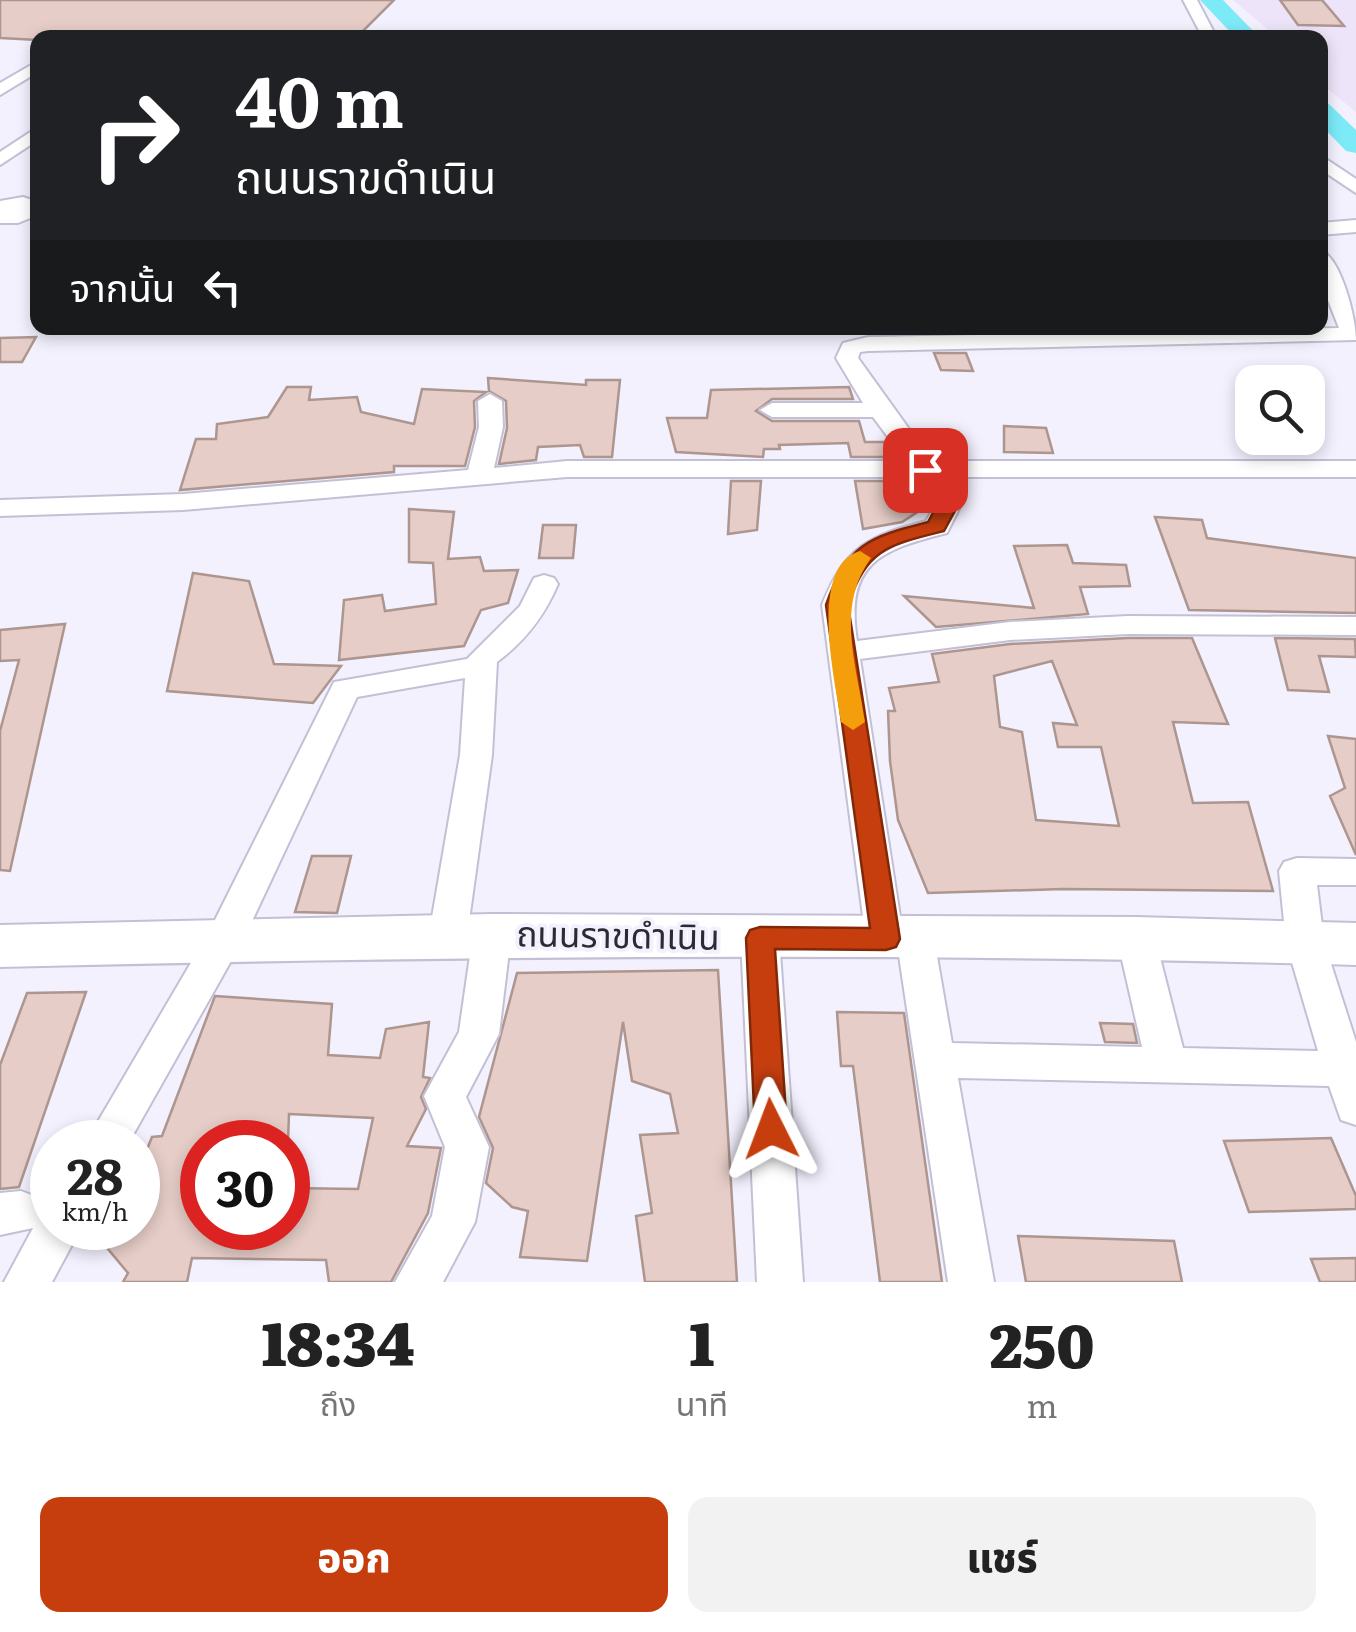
<!DOCTYPE html>
<html lang="th">
<meta charset="utf-8">
<style>
body{margin:0;font-family:Literata,"Noto Sans Thai",serif;background:#f2f2f2;color:#222;height:100vh;display:flex;flex-direction:column;font-size:38px;white-space:nowrap}
*{box-sizing:border-box;margin:0}
p{font-size:32px;color:#767676}
.icon{flex:none;width:55px;height:55px;fill:none;stroke:currentColor;stroke-width:2;stroke-linecap:round;stroke-linejoin:round}
.map{position:relative;height:1282px;overflow:hidden}
.side{display:flex;flex-direction:column;background:#fff;flex:1}
.side>*{flex:none}
.top-card{position:absolute;left:30px;top:30px;width:1298px;height:305px;border-radius:20px;box-shadow:0 5px 15px #0003;background:#202124;color:#fff;overflow:hidden}
.fabs{position:absolute;left:1235px;top:365px;display:grid;gap:20px}
.fabs a{display:grid;place-items:center;width:90px;height:90px;border-radius:20px;background:#fff;box-shadow:0 5px 15px #0003;font-size:50px}
.speed{position:absolute;left:30px;top:1120px;display:flex;gap:20px;font-size:50px;font-weight:700;text-align:center}
.speed>*{display:grid;place-content:center;width:130px;height:130px;border-radius:50%;background:#fff;box-shadow:0 5px 15px #0003;line-height:1}
.speed small{font-size:25px;font-weight:400}
.speed .limit{border:15px solid #d22;background:#fff;color:#111}
.pin{position:absolute;display:grid;place-items:center;width:85px;height:85px;color:#fff;margin:-42px;border-radius:20px;box-shadow:0 5px 15px #0006}
.me{position:absolute;width:110px;margin:-55px;rotate:357deg;stroke-linejoin:round;filter:drop-shadow(0 0 8px #0008)}
.turn{display:flex;align-items:center;gap:35px;height:210px;padding:0 40px;font-size:45px}
.turn .icon{width:130px;height:130px;stroke-width:2.5}
.turn b{display:block;font-size:70px;line-height:85px}
.then{display:flex;align-items:center;height:95px;padding:0 40px;background:#0003;gap:20px;font-size:38px}
.eta{display:flex;justify-content:space-evenly;align-items:center;height:170px;text-align:center}
.eta b{font-size:60px;font-weight:800;line-height:70px}
.primary-button{display:flex;gap:20px;margin-top:auto;padding:20px 40px}
.primary-button a{flex:1;height:115px;border-radius:20px;background:#c63e0e;color:#fff;font-size:40px;font-weight:800;line-height:115px;text-align:center}
.primary-button a+a{background:#f2f2f2;color:#222}
.map>svg:first-child{display:block}
.medical{fill:#eee4f9}
.lines{fill:none;stroke-linecap:round;stroke-linejoin:round}
.river{fill:#7deaf8;fill-rule:evenodd}
.building{fill:#e6cdc7;stroke:#ad9590;stroke-width:2.5;fill-rule:evenodd}
.minor-casing{stroke:#c3c0d5;stroke-width:4}
.secondary-casing{stroke:#c3c0d5;stroke-width:4}
.minor{fill:#fff;fill-rule:evenodd}
.secondary{fill:#fff;fill-rule:evenodd}
.route{fill:#c63e0e;stroke:#812809;stroke-width:2.5}
.slow{fill:#f59e0b}
.labels{text-anchor:middle;stroke-width:8;stroke-linejoin:round;paint-order:stroke}
.near-street-label{font-size:35px;fill:#2c2b33;stroke:#f3f1fe}
</style>
<div class="map">
<svg width="1356" height="1282" viewBox="0 0 1356 1282">
<rect width="100%" height="100%" fill="#f3f1fe"/>
<path class="medical" d="M1233,0H1356V112L1320,83V38L1277,37Z"/>
<g class="lines">
<path class="river" d="M1200,0H1223L1260,38H1236Z
M1320,101L1329,104L1356,130V153L1346,151L1320,124Z"/>
</g>
<path class="building" d="M0,0H394L356,38L38,40L0,38Z
M1280,0H1322L1344,26L1298,25Z
M36,337L22,362H0V338Z
M934,353H966L973,371L941,370Z
M488,378L586,385V380H620L612,457H584L580,445L538,447L536,460L499,464L507,428L506,401L489,391Z
M287,387H311L309,400L357,397L361,412L414,424L422,389L486,392L474,401L475,427L465,466H394V472L180,490L196,439H216L217,424L268,417Z
M849,387L853,399H772L756,411L772,421H859L865,442H884L893,457H851L848,443L779,445L780,449H764L763,457L676,452L667,418H707L711,390Z
M1004,426L1046,428L1053,453L1004,452Z
M731,481H761L757,530L728,534Z
M855,481H906L922,509L902,522L863,529Z
M409,509L454,512L448,559L480,557L484,571L518,570L508,603L481,610L464,646L339,660L344,600L382,595L385,611L436,604L433,563L409,562Z
M1155,517L1202,520L1207,538L1356,558V613L1189,610Z
M543,525H576L573,558H539Z
M1067,545L1073,563L1126,565L1130,586L1080,587L1088,614L936,627L904,596L1034,608L1014,546Z
M193,573L249,581L274,664L341,666L313,703L167,691Z
M65,624L10,871L0,870V731L19,660L0,661V630Z
M1128,638H1192L1228,724L1173,722L1193,803L1248,802L1273,891L1063,889L928,893L898,820L890,761L888,711H895L889,688L939,682L932,654L1010,644ZM1052,661L1077,725L1053,723L1058,747H1101L1119,826L1036,820L1022,732L1000,727L994,676Z
M1275,638L1355,639L1356,657L1319,656L1329,692L1288,690Z
M1328,736L1356,739V855L1330,796L1345,788Z
M312,856H351L337,913L295,912Z
M718,970L737,1282H645L636,1216L652,1213L640,1135L678,1133L670,1094L632,1081L623,1022L587,1261L520,1257L528,1211L512,1207L486,1183L493,1148L479,1117L517,973Z
M86,992L19,1187L0,1189V1065L27,993Z
M215,996L332,1004L328,1055L380,1058L386,1029L429,1022L423,1077L430,1078L421,1097L426,1109L407,1146L441,1148L428,1213L391,1282H329L326,1260L192,1258L187,1282H123L128,1273L108,1249L117,1228H138V1171L152,1137L162,1136ZM289,1114L373,1118L358,1189L288,1188V1228H202V1142H288Z
M837,1012L904,1013L942,1282H880L853,1066H841Z
M1100,1023L1133,1024L1137,1043L1105,1042Z
M1331,1138L1356,1196V1209L1249,1212L1224,1141Z
M1018,1236L1174,1241L1182,1282H1026Z
M1356,1258V1282H1320L1311,1259Z"/>
<g class="lines">
<g class="minor-casing">
<path id="minor" d="M1183,0H1197L1217,38H1203Z
M38,61V72L0,95V83Z
M38,127V140L0,165V152Z
M1320,155L1356,179V193L1320,169Z
M23,197L38,202V215L18,223H0V201Z
M1356,220V232L1320,235V223Z
M1320,250C1341,257 1356,318 1356,340L868,351L860,352L858,358L932,461H1356V477H942L959,509L947,533C879,550 845,564 857,641L1010,622L1128,616L1356,617V635L1128,634L1010,640L860,659L902,929L915,924L928,929L934,939L952,1043L1142,1047L1117,938L1123,928L1136,923L1149,928L1155,938L1183,1048L1318,1051L1286,942L1279,871L1284,862L1297,858L1356,859V885H1317L1324,942L1356,1042V1125L1341,1120L1329,1086L958,1078L994,1282H948L898,949L885,954L872,949L866,939L822,605C845,547 868,536 926,521L933,509L916,477H567L183,510L0,516V500L183,494L468,470L479,427L478,401L490,394L502,401L503,427L494,468L567,461H906L873,417H772L760,410L772,403H863L836,358L843,343L868,337L1339,328L1320,280Z
M544,575L554,578L558,584C544,617 525,641 497,662L492,755L467,935L461,945L448,949L435,945L429,935L460,755L465,678L357,697L244,938L129,1142H86L209,932L334,682L467,659L520,606L534,578Z
M492,921L505,925L511,935L499,1034L466,1097L489,1147L475,1222L443,1282H395L432,1216L445,1147L424,1096L459,1032L473,935L479,925Z
M760,923L773,928L779,938L803,1282H757L741,938L747,928Z
M21,1191L37,1197L43,1213L52,1209V1228H81L52,1282H4L33,1228L0,1235V1193Z"/>
</g>
<g class="secondary-casing">
<path id="secondary" d="M492,914L1136,917L1356,923V965C904,952 452,956 0,967V925Z"/>
</g>
<use href="#minor" class="minor"/>
<use href="#secondary" class="secondary"/>
</g>
<path class="route" d="M925,464L935,470L956,509L944,531C889,545 867,548 848,605L900,939L896,947L886,950L775,949L787,1129L783,1139L771,1143L760,1139L755,1129L746,938L750,930L760,927L870,928L826,605C847,544 869,537 928,522L935,509L915,470Z"/>
<path class="slow" d="M860,551L871,558C835,608 857,664 865,722L853,730L841,722C836,683 807,566 860,551Z"/>
<g class="labels">
<g class="near-street-label">
<text transform="translate(618 936) rotate(1)" y="12">ถนนราขดำเนิน</text>
</g>
</g>
</svg>
<div class="fabs">
<a><svg class="icon" aria-label="search" viewBox="0 0 24 24"><circle cx="10" cy="10" r="6"/><path d="M15 15l6 6"/></svg></a>
</div>
<div class="speed"><div>28<small>km/h</small></div><div class="limit">30</div></div>
<div class="pin" style="left:925px;top:470px;background:#d93025"><svg class="icon" aria-label="arrive" viewBox="0 0 24 24"><path d="M6 21V4h12l-3 4 3 4H6"/></svg></div>
<svg class="me" style="left:771px;top:1129px" viewBox="-20 -20 40 40"><path d="M0-17L14 15 0 8-14 15z" fill="#c63e0e" stroke="#fff" stroke-width="4"/></svg>
<div class="top-card">
<div class="turn"><svg class="icon" aria-label="right" viewBox="0 0 24 24"><path d="M7 20v-9h11M14 6l5 5-5 5"/></svg><div><b>40 m</b>ถนนราขดำเนิน</div></div>
<div class="then">จากนั้น<svg class="icon" aria-label="left" viewBox="0 0 24 24"><path d="M17 20v-9H6M10 6l-5 5 5 5"/></svg></div>
</div>
</div>
<section class="side">
<div class="eta">
<div><b>18:34</b><p>ถึง</p></div>
<div><b>1</b><p>นาที</p></div>
<div><b>250</b><p>m</p></div>
</div>
<div class="primary-button"><a>ออก</a><a>แชร์</a></div>
</section>
